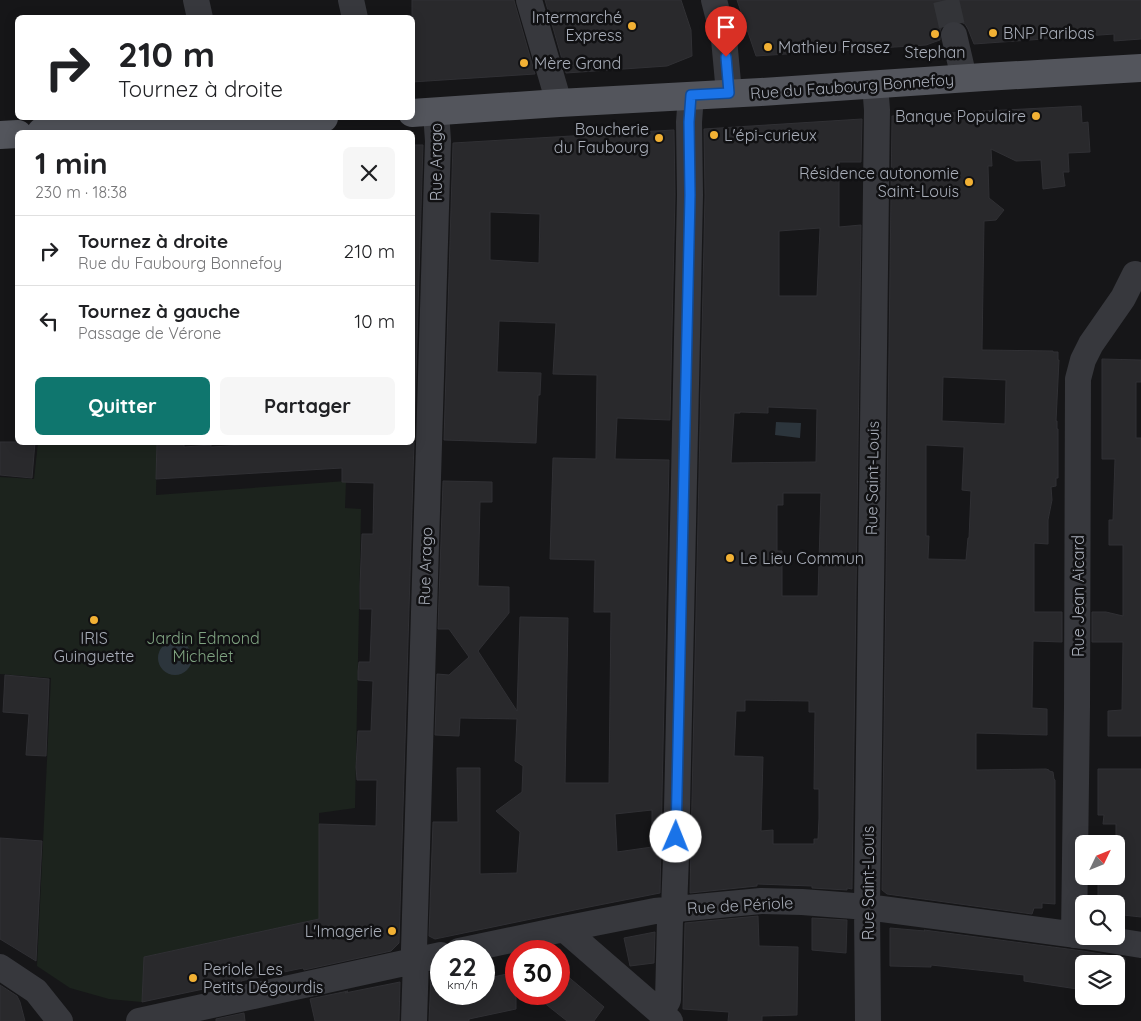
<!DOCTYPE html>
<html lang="fr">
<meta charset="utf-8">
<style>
body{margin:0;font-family:Quicksand,sans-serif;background:#f6f6f6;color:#202124;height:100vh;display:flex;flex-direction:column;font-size:19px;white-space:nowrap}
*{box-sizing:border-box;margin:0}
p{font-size:16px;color:#757577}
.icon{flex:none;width:28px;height:28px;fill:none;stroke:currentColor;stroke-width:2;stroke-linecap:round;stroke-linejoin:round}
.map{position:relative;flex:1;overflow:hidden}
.panel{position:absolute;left:15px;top:130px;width:400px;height:315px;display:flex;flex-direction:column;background:#fff;border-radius:8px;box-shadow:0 2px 12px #0003}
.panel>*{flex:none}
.hud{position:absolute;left:15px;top:15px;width:400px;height:105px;border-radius:8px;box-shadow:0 2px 12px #0003;background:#fff;color:#202124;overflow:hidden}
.needle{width:32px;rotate:47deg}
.buttons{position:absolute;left:1075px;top:835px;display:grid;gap:10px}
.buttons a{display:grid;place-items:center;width:50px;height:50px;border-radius:8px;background:#fff;box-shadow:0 2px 12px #0003;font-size:25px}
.speed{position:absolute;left:430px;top:940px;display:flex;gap:10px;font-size:25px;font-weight:700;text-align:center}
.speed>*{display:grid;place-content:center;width:65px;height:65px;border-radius:50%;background:#fff;box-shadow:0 2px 12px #0003;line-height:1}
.speed small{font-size:12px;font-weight:400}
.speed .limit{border:8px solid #d22;background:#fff;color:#111}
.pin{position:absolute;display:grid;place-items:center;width:42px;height:42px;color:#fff;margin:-51px -21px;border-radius:50% 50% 50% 0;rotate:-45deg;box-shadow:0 0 5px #0007}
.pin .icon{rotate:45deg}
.me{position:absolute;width:55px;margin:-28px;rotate:1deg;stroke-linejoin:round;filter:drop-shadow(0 0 4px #0008)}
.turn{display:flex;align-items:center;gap:18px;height:105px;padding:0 20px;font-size:22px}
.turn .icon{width:65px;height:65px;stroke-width:2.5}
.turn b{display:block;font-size:35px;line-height:42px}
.round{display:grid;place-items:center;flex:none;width:52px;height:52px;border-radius:8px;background:#f6f6f6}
.headline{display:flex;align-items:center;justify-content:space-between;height:85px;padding:0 20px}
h1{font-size:30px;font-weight:700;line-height:38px}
.action{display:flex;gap:10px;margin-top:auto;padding:10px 20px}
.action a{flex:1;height:58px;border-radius:8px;background:#0f766e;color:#fff;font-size:20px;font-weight:700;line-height:58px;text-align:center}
.action a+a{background:#f6f6f6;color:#202124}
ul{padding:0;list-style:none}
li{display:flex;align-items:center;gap:15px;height:70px;padding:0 20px;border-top:1px solid #e0e0e0}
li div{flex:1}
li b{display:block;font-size:19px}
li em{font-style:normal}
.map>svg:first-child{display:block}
.green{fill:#1c231d}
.water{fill:#2c353c}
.building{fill:#29292c;stroke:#303034;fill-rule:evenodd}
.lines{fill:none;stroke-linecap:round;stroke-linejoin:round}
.minor-tunnel{stroke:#333438;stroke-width:26;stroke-dasharray:26 13;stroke-linecap:butt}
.minor{stroke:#37383d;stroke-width:26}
.primary{stroke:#53555c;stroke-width:28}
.route-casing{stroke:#114b97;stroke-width:12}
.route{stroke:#1a73e8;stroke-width:9}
.poi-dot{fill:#f2b134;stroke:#111113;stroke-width:2}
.labels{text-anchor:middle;stroke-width:5;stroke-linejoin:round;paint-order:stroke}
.poi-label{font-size:16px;fill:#a8adb8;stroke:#111113;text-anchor:start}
.street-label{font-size:16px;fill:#a8adb8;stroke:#111113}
.park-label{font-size:16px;fill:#7fa381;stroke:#111113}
</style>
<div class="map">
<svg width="1141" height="1021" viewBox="0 0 1141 1021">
<rect width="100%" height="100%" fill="#161618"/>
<path class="green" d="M157,442L156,495L346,481L345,508L361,509L355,808L319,813V919L144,957L142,1002L109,999L70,988L37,966L51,678L0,674V477L34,479L38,443Z"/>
<path class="water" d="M776,422L801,423L800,438L775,435Z
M158 658a17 17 0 1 1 34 0a17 17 0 1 1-34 0Z"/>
<path class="building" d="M412,0H514L515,4L535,74L412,82Z
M545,0H681L691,30L692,56L667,66L566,73Z
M737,0H1141V39L1114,41V34L974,44L968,29L965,24L958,21L951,20L944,24L940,30V40L926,45L756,56Z
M1081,106L1082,123L1088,122L1090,152L1068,153L1069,172H1063L1065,186L1043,189L1041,160L1016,161L991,149L992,166H988L989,198L1004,210L996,220L984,221L982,350L1053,351V352H1058V360H1059L1056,421H1057V429H1058V478H1056V486L1051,487L1052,500L1048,520V544L1034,543V612H1062V642L1033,641L1032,708L1047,709V735L976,733V770L1046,769L1049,770V771L1053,772L1054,779L1055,780V904L1042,903V908H1034L1032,914L887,894L882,890L892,117V116ZM943,377L1006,380L1005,424L942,421ZM926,445L964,447L962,490L971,491L969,538H968L966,560L928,559L929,536H926Z
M862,119L861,162H839V227L861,225L852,889L847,888V890L812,888V886L757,884V886L690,893L705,195L704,129ZM820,228L817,296H779V231ZM768,407L817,409L816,462L731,463L734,413H740V412L768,413ZM783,493H821L818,596H782V551H777V505H783ZM745,700L809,701V712H815L814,789H819V818L818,839H814V844H773V830L761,831L763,757L734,756L736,711H745Z
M673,130H674L675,195L670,420L617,418L615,459L669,460L660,893L589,907L435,939L429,936L433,822H458L457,768H480V874L517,873L520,832L496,811L522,792L523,766L515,761L517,719L460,718L459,736L435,735L437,674L449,675L469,657L449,629H438L443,481L492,482V502H480L478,586L509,587V613L478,651L517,711L520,617L568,618L565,783H609L611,612H594L595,560L550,559L553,458L596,459L597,375L553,374L556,323L499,321L497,372L541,373L540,395H538L536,443L444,440L453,143ZM490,212L540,214L539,263L490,260ZM652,810V847L617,852L615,814Z
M412,145H423L414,439H412Z
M1102,359L1141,360V382H1136V438H1141V736H1108V711L1122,710L1123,642H1092V612H1106L1123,616V545H1109V520H1113L1115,459H1102Z
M0,442H35L32,478L0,475Z
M157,442H184V447L211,445V447L290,442H414L399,943L391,951L304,970L303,968L241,981V983L213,989V987L142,1002L144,957L319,919V824L376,826L377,780H357L356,767L358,731H371L373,681L358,680V671L359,662H370L372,609H360V586L362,534H373L374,483L342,482V468L156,479Z
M5,675L49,679L46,756L26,755L29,714L3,712Z
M1098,769H1141V917L1123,915V911H1116V904H1098V876H1116V824H1103L1104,815H1098Z
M0,838L42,841L36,961L0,939Z
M758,916L759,946L798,947L797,1015L762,1016V1021H728L729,1012L683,1009L685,923Z
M812,918L847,920L846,953L812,950Z
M890,928L925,931L924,930L1083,951L1125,958L1124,997L1116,996V964H1084V990L1024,981V975L931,965V967L890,966Z
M655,932L654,963L630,966L624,938Z
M559,969L604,1007L594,1021H567L533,994H559Z
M516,972V1009L469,1019V1021H429L431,975L441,973V994H484V979Z
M400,982L399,1021H315L310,999L348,991L345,993Z
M0,985L17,996L20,1002L25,1021H0Z
M244,1013L245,1021H216V1019Z"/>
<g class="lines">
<path class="minor-tunnel" d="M946,0L954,35"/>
<path class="minor" d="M196,0L200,18
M351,0L355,18
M529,0L559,103
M714,0L724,39L729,93
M954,35L964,78
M564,929L670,1021
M1074,935L1077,707L1078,379L1083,360L1091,344L1123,298L1135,274
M1085,936L1141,945
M459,951L564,929L655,911L761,901L802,902L867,907L1084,936
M0,967L36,991L60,1021
M661,1013L668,1000L670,920L674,909L676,857L690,195L689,122L691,95
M139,1021L441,955
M414,1021L416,960L414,949L438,141L436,112
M868,1021L867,907L877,110L875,84"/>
<path class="primary" d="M412,113L559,103L761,92L984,77L1141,68
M41,132L178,124L275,121L324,118
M0,135L18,134"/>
</g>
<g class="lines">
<g class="route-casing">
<path id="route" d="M676,837L690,195L689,122L691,95L729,93L726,57"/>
</g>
<use href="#route" class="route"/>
</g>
<g class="poi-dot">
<circle cx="632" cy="26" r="5"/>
<circle cx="993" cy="33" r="5"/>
<circle cx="935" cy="34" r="5"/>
<circle cx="768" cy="47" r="5"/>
<circle cx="524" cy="63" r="5"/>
<circle cx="1036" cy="116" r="5"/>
<circle cx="714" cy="135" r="5"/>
<circle cx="659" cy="138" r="5"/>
<circle cx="969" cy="182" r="5"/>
<circle cx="730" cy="558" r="5"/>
<circle cx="94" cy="620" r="5"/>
<circle cx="392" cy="931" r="5"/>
<circle cx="193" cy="978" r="5"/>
</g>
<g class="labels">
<g class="poi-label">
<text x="622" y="23" text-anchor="end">Intermarché<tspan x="622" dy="18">Express</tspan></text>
<text x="1003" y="39">BNP Paribas</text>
<text x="778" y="53">Mathieu Frasez</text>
<text x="935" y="58" text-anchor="middle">Stephan</text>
<text x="534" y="69">Mère Grand</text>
<text x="1026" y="122" text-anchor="end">Banque Populaire</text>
<text x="649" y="135" text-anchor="end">Boucherie<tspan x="649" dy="18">du Faubourg</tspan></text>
<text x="724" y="141">L'épi-curieux</text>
<text x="959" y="179" text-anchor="end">Résidence autonomie<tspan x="959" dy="18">Saint-Louis</tspan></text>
<text x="740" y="564">Le Lieu Commun</text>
<text x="94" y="644" text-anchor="middle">IRIS<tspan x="94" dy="18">Guinguette</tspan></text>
<text x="382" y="937" text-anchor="end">L'Imagerie</text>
<text x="203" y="975">Periole Les<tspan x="203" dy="18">Petits Dégourdis</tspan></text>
</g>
<g class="street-label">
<text transform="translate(852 86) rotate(-4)" y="6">Rue du Faubourg Bonnefoy</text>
<text transform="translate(436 162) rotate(-90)" y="6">Rue Arago</text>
<text transform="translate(872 478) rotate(-89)" y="6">Rue Saint-Louis</text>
<text transform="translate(425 566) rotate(-88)" y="6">Rue Arago</text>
<text transform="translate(1078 596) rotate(-90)" y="6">Rue Jean Aicard</text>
<text transform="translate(868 883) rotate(-90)" y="6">Rue Saint-Louis</text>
<text transform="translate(740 905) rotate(-3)" y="6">Rue de Périole</text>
</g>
<g class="park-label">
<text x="203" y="644">Jardin Edmond<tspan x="203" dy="18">Michelet</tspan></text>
</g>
</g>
</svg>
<div class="buttons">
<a><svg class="needle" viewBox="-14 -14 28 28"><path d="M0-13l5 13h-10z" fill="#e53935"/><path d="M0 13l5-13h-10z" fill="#757577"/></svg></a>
<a><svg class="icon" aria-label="search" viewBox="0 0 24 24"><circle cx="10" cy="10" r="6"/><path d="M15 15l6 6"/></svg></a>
<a><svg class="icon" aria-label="layers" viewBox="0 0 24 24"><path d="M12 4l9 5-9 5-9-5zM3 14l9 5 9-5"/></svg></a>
</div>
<div class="speed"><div>22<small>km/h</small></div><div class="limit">30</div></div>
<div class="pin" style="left:726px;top:57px;background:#d93025"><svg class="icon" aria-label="arrive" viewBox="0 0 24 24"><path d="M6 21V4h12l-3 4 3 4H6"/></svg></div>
<svg class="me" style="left:676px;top:837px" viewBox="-20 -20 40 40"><circle r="19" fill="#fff"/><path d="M0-13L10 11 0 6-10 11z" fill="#1a73e8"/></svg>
<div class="hud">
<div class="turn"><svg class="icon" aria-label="right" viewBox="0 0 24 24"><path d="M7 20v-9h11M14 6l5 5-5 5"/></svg><div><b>210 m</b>Tournez à droite</div></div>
</div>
<section class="panel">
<div class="headline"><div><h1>1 min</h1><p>230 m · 18:38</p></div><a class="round"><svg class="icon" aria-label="close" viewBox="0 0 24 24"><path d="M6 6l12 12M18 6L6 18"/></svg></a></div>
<ul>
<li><svg class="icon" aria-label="right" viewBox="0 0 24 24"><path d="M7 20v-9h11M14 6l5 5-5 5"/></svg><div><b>Tournez à droite</b><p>Rue du Faubourg Bonnefoy</p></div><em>210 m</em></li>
<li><svg class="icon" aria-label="left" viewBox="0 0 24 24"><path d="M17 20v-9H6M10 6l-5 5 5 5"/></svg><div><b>Tournez à gauche</b><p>Passage de Vérone</p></div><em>10 m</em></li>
</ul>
<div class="action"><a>Quitter</a><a>Partager</a></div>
</section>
</div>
